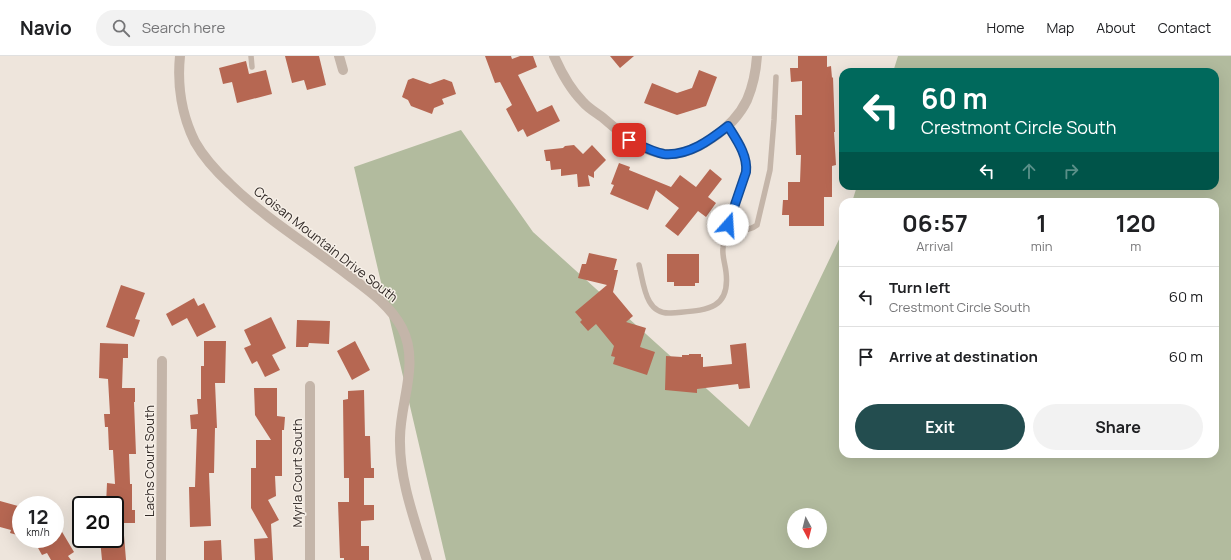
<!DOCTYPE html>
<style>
body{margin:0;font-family:Manrope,sans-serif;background:#f2f2f2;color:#202124;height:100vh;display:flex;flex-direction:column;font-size:15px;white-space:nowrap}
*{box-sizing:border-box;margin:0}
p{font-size:13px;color:#757577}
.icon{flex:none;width:22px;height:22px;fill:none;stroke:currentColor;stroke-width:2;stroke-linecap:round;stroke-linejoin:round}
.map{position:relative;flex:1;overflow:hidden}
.side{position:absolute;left:839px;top:142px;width:380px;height:260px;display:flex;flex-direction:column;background:#fff;border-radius:12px;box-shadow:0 4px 16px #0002}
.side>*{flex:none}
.hud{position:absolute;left:839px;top:12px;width:380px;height:122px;border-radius:12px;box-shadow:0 4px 16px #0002;background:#00695c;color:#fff;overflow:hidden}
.needle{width:26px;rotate:173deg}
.controls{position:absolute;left:787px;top:452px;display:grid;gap:8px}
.controls a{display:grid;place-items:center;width:40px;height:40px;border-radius:50%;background:#fff;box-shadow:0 4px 16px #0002;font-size:20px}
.speed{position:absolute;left:12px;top:440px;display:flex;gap:8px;font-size:20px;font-weight:700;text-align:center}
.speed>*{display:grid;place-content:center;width:52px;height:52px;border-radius:50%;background:#fff;box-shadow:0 4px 16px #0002;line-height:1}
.speed small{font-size:10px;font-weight:400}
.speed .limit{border:2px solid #111;border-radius:6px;background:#fff;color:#111}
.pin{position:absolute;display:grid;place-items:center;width:34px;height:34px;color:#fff;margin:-17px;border-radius:8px;box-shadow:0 2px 6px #0006}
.me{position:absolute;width:44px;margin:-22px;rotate:19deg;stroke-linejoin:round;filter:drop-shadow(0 0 3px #0008)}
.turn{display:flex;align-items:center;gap:14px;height:84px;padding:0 16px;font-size:18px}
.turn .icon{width:52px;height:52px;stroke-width:2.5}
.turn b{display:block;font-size:28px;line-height:34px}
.lanes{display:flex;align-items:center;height:38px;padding:0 16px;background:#0003;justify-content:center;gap:20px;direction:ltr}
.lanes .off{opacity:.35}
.eta{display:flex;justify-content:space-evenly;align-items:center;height:68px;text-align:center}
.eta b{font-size:24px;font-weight:700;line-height:28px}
.action{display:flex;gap:8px;margin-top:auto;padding:8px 16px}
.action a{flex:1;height:46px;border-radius:24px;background:#234d4f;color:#fff;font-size:16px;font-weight:700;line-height:46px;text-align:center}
.action a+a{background:#f2f2f2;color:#202124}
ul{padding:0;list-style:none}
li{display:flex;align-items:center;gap:12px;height:60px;padding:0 16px;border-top:1px solid #e0e0e0}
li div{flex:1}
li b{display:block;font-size:15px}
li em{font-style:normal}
header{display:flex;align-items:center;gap:24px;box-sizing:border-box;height:56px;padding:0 20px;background:#fff;border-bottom:1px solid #e0e0e0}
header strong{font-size:19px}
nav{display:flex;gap:22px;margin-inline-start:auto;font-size:14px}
.search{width:280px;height:36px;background:#f2f2f2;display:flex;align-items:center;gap:10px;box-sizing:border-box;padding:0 14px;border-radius:22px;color:#757577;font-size:15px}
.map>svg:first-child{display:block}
.green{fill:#b2bb9e;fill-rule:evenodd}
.building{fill:#b66752}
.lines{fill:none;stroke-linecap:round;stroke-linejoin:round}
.service{stroke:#c4b5a9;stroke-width:5.5}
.minor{stroke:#c4b5a9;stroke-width:10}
.route-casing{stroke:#114b97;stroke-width:10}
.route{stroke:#1a73e8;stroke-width:7}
.labels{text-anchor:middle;stroke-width:3;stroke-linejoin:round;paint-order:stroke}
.street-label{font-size:13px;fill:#332b28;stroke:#f6efe7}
</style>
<header>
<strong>Navio</strong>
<div class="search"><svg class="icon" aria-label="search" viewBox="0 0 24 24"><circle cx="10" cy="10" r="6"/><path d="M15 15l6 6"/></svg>Search here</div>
<nav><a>Home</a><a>Map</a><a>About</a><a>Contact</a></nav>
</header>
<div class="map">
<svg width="1231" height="504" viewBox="0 0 1231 504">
<rect width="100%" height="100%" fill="#eee5dc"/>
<path class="green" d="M898,0H1231V504H446L354,111L461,74L533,176L749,371L843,175V398H1215V146H852L857,130H1215V16H893ZM794,459H820V485H794Z"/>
<path class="building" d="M285,0H319L326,29L307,34L304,24L292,27Z
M485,0H511L512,3L520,0H533L537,11L518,19L537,56L552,49L560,65L527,81L523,73L518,76L506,53L512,49L500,26L495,27Z
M610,0H634L620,12Z
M798,0H827V11L831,10L832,22L833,21L835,76H834L836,109L832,110V141H824V170H789V159H782L783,144H788V126H800L801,99H796L795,59H802V25L791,26L790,12H798Z
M246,5L249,18L266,14L272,38L237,47L232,26L223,28L219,12Z
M699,14L717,21L706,50L677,59L644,47L652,27L677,37L692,32Z
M413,22L430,28L444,23L452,26L456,38L442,43L444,48L434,52L432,58L411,50L408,44L402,41L408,24Z
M574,89L583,98L592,89L606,104L594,116V122L588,119L590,130L578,131L577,118L561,120V113L551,114L550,105H546L544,94L563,92L565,90Z
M619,107L630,111L629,114L671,131L680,119L696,131L710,113L722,123L708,141L716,147L706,161L698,155L678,180L665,170L679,152L656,134L648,154L610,138L614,129L611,128Z
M589,197L617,203L614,214H618L613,236L633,260L626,266L646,272L640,291L655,296L647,319L613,308L615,301L611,300L614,290L596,268L588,275L580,266L582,264L575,256L607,229L578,222L582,208H586Z
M667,198H699V227H695V230H674V226H667Z
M121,229L145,237L135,263L140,264L134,281L106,271Z
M194,242L198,250L204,247L216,271L197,281L187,262L172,270L166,258Z
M271,261L286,292L272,299L280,314L265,321L257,305L252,308L244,292L251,289L244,274Z
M297,264L330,265L329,288L309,287L308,291H296Z
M204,285H226L225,327H215L217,372H215L214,417H209L211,470L190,471L189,431H195L197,373H191L190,359L198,358L197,343H201V310H204Z
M355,285L370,314L352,324L337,295Z
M100,287L128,288V302H123L122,332H135V346H134L136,398H129L130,428H132V454H135V467H123L126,504H102L100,483H115V449H106L107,427L115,428L113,394H109L108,371H105L104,358H110L108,323L99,322Z
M746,287L750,332L739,333L738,328L697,333V337L665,334L666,300L682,301V299H689V298H701V301H703V311L732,308L730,289Z
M254,332H277V360L285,361L284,374H282V420H275L276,440L268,444L279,464L271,468L273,504H255L254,483L268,482L251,452V412H256V384H271L255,359Z
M364,334L365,380H370L371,412H374V422H364V449H374V464L361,465V490H369V504H344V502H340L338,446H349V422H344L343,344L348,343V335Z
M0,445L18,450V449H21V480L10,477L11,474L0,471Z
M55,464L74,496L68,500L71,504H51L47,497L42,499L33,483H55Z
M221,484L222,504H204V485Z"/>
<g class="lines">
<path class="service" d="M251,0L252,11
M728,169C740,173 746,177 757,169L770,114L774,64L776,21
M639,209C644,228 645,259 671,257C701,254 731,257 726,216C725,207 722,200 723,192C724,178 730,164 735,151C739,139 742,127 746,116C748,99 736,83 728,70"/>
<path class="minor" d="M180,0C177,29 182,60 195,86C204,102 217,116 230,128C266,163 309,189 348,219C368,234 390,249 402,272C420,307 400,346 400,382C399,424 415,465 427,504
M339,0L343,14
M554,0C561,16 570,33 583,46C588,52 595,56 602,61C620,76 639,95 664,98C695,101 734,71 747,44C753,30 756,15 757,0
M310,330V504
M161,504L162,305"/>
</g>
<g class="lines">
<g class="route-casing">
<path id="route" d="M629,84C640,89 652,96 664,98C689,100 710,84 728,70C736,83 748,99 746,116L728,169"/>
</g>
<use href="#route" class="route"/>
</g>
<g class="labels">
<g class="street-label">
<text transform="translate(326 188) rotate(38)" y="5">Croisan Mountain Drive South</text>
<text transform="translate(149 405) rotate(-90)" y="5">Lachs Court South</text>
<text transform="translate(297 417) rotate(-90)" y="5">Myrla Court South</text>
</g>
</g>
</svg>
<div class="controls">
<a><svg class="needle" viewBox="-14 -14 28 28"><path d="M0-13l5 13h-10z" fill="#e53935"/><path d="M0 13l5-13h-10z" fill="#757577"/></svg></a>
</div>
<div class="speed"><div>12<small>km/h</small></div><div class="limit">20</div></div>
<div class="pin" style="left:629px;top:84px;background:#d93025"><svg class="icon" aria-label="arrive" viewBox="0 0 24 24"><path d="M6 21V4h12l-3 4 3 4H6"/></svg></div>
<svg class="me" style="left:728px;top:169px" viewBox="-20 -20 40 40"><circle r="19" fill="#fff"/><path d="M0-13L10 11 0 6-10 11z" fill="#1a73e8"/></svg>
<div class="hud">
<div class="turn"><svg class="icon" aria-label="left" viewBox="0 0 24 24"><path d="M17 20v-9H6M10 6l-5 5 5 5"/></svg><div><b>60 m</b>Crestmont Circle South</div></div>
<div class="lanes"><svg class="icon" aria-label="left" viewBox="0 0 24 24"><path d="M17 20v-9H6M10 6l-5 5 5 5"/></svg><svg class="icon off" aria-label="ahead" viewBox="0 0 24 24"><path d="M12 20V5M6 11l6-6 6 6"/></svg><svg class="icon off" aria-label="right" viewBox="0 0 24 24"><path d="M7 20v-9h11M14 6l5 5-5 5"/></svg></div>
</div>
<section class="side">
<div class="eta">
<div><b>06:57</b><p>Arrival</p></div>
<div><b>1</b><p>min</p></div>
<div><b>120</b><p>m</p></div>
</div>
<ul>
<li><svg class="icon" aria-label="left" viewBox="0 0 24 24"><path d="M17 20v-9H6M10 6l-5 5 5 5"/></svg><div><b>Turn left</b><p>Crestmont Circle South</p></div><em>60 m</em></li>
<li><svg class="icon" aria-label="arrive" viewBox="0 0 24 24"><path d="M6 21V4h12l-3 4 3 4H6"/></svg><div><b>Arrive at destination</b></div><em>60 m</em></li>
</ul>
<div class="action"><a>Exit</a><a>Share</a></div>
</section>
</div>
